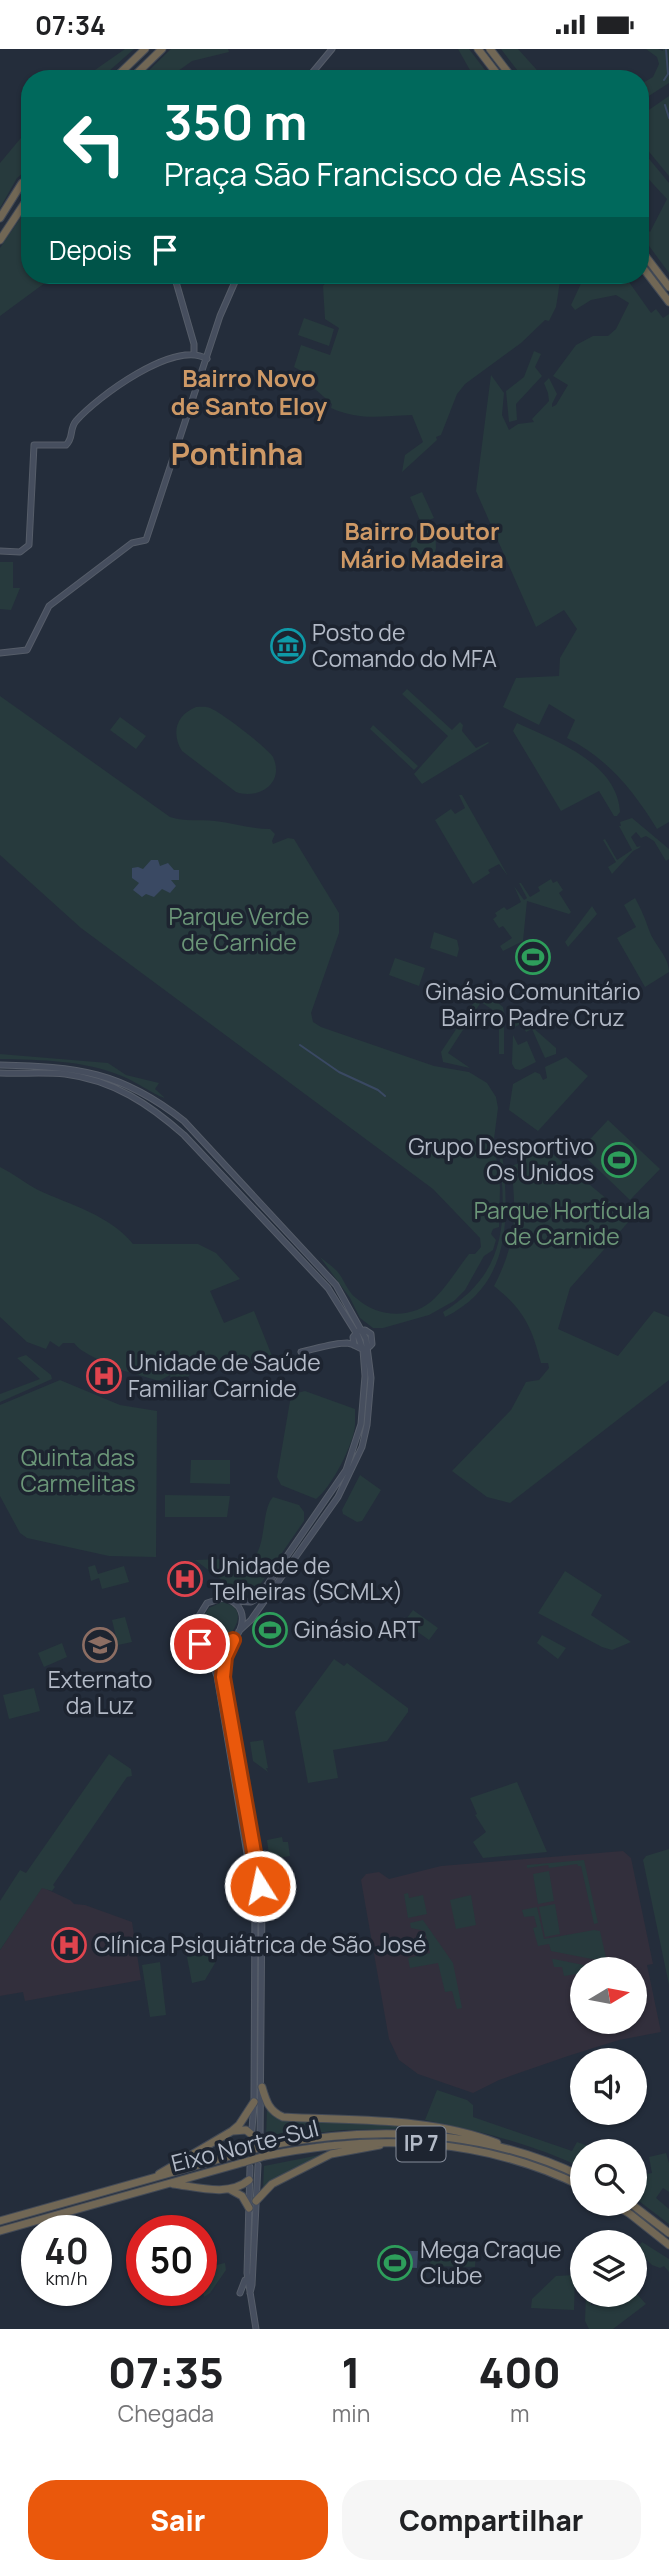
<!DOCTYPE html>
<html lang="pt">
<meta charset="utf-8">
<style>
body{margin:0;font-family:Manrope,sans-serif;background:#f6f6f6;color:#202124;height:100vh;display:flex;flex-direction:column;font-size:26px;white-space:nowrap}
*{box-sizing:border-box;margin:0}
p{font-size:23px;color:#757577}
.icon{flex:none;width:38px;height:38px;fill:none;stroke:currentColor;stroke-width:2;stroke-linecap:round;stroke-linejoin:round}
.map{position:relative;height:2280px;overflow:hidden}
.panel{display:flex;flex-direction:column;background:#fff;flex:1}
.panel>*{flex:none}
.top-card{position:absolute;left:21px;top:21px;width:628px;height:214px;border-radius:28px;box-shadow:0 2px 5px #0004;background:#00695c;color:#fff;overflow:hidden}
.needle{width:46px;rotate:80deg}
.buttons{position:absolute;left:570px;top:1908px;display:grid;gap:14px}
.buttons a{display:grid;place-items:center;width:77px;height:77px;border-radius:50%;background:#fff;box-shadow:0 2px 5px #0004;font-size:35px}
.speed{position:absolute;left:21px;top:2166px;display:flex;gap:14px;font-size:35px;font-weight:700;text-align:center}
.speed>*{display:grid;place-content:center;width:91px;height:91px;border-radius:50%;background:#fff;box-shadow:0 2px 5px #0004;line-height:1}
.speed small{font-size:18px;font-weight:400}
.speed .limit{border:10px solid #d22;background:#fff;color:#111}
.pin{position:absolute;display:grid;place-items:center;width:60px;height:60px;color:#fff;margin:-30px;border:4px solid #fff;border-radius:50%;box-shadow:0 2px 7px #0007}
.me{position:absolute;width:77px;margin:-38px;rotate:350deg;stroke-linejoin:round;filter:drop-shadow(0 0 5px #0008)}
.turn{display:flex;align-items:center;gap:24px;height:147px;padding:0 28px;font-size:32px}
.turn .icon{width:91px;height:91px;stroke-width:2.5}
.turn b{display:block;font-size:49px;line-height:60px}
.then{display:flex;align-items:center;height:66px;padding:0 28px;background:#0003;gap:14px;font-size:26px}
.eta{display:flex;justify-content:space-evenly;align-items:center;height:119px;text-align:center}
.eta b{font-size:42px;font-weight:800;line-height:49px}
.cta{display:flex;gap:14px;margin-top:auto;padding:14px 28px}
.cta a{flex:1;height:80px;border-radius:28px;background:#ea580c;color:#fff;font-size:28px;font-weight:800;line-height:80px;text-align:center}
.cta a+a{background:#f6f6f6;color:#202124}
.status{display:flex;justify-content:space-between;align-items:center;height:49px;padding:0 35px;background:#fff;direction:ltr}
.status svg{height:19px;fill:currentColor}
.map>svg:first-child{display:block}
.medical{fill:#322f3c;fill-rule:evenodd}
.green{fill:#273a3d}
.water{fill:#3a4963}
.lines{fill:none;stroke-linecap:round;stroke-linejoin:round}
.stream{stroke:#3a4963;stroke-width:2}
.highway-tunnel{stroke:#394250;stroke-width:7;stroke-dasharray:7 3.5;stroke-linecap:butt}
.secondary-casing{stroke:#565d69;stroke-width:7}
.highway-casing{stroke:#434a56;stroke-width:9}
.secondary{stroke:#464e5e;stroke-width:5}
.highway{stroke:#716755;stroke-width:7}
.highway-bridge-casing{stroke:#434a56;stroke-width:9;stroke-linecap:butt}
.highway-bridge{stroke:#716755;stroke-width:7}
.route-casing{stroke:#983908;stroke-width:18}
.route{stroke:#ea580c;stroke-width:12}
.labels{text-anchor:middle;stroke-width:7;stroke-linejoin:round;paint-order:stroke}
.shield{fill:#1d2430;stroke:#868d9a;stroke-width:2}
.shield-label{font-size:21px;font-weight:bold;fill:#b3bac7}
.poi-label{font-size:23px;fill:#b3bac7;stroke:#1d2430;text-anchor:start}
.park-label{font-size:23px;fill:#6b9678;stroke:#1d2430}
.street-label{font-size:23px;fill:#b3bac7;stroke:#1d2430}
.neighbourhood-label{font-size:24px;font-weight:bold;fill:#ce9966;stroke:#1d2430}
.district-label{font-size:30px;font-weight:bold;fill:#ce9966;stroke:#1d2430}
</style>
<div class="status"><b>07:34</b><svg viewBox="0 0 49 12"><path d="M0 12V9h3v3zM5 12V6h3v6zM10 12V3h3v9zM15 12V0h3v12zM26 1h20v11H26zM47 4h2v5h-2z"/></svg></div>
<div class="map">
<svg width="669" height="2280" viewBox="0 0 669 2280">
<rect width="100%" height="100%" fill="#242d3b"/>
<path class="medical" d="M623,1802L631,1809L653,1915L647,1916L661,1983L619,1991L568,2007L499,2031L473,2044L418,2025L399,2011L389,1990L361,1831L366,1825L379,1823L389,1830L441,1817ZM583,1920H635V1972H583Z
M42,1838L70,1851L74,1855L85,1856L132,1873L141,1931L25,1952L23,1943L0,1947V1901Z"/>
<path class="green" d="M125,0H134L100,30H82Z
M171,0H228L229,3L192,12L167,30H140Z
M458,0H469L492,30H475Z
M501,0H518L545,30H524Z
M646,0H658L663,2V0H669V34L641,52V35L653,28L659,15L657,8Z
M669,47V127L641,93L640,67Z
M30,78V129L23,124L17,129L0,159V114Z
M641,100L669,134V224L641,186V173L650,183L667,150L641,122Z
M30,155V226H52L53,228L0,267V199Z
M332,226H561L556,258L549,272L545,271L521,294L465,335L457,345L441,386L436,388L437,391L402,423L405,406L423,393L412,366C382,367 360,372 331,359L332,355L315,340V336L309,326L294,318L301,296L330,306L339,279L325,270L323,237Z
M581,226H624L651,264L656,260L663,269L669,265V773L657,780C633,741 608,710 567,689L575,671L549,655L539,676L503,658L516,629L559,627L560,609L577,580L564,561L536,578L476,442L491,326L504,344L502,366L509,381L518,375L534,373L532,370L549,352L548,344L544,334L549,329L557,345L552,355V358L556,356L568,336L553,327L576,296L593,287H608L616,280L629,254L616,246L591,251L575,261L571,256L584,228Z
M304,269L334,280L329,297L298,286Z
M534,302L541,305L535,318L542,327L516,355L517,371L509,373L506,342L524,328Z
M422,443L434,469L421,474L410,448Z
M435,475L436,499L431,519L409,507L413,486Z
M0,513H13V539H20L11,561L0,560Z
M407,640L452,681L460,673L463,676L462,682L476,699L488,693L489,694L422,735L414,725L448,687L402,645Z
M0,647L170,768C185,773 199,770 215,772C234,774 251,780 270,780L275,785L272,792L273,795L288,789L294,790L339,864V884L311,964L313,973L321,978L434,1017L469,1023L487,1034L496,1048L498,1059L494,1090L500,1139L499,1178L493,1180L491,1185L496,1191L493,1201L484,1207L465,1241L454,1252L429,1266L383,1279H373L360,1269L350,1249L320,1208C325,1212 332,1217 337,1222C344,1230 347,1242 356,1249C378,1269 413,1271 435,1249C448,1236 458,1219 469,1205H475L481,1198L480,1189L433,1140L81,879L0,806Z
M196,658C202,658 207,657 212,660C222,664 269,700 273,708C285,734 259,751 236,743L182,702C171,684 176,666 196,658Z
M120,668L146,687L136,700L110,681Z
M517,674C555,692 617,713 620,763L617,767H614L599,742L561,762L513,682Z
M373,676L418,717L414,721L370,680Z
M459,746H462L508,827L499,815L488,821L490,824L473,835L471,832L435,771L451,760L455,765L465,759Z
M632,769L669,800V810L666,812L654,792L646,787L641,789L636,783L631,788L637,798L641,797L639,799L633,802L612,825L608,818L616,813L603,791L605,790L617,811L632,801L619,777H621L620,773Z
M551,830L553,834L557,832L563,841L559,844L571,863L569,865L527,852L523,892L503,902L500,897L512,889L503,877L499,879L493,870L497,867L495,864L504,858L507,861L521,853L514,837L524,851L527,849L519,834H521L530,848L540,842L538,838Z
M635,849C641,860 645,869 649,881C654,896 669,907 669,923L645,938L617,889L636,878L624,856Z
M592,857L597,865L568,898L565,893Z
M434,883L457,891L459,900L457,908L430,899Z
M395,909L425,919L419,937L389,926Z
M482,941L503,958L504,963V1005H499V965L481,953L448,1004L470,1019L443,1013L441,1003Z
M517,970H523L556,999V1005L545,1009L532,980L526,983L522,974L513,979V973Z
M513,986L518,996L527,992L536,1013L520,1021L515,1020L512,1015Z
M0,1005L108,1014L126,1026L159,1034L155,1040L165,1049C152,1045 137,1033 122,1027C83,1011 42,1011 0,1010Z
M566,1008L588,1027L538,1082L509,1061L513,1035L535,1023L540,1025L543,1031L547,1029L545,1018Z
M608,1071L660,1120L630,1151L579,1102Z
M531,1094L543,1097L631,1170L570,1239L558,1280L618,1307L654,1262L669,1268V1331L510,1454L487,1448L452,1422L511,1361L526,1333L539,1331L549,1319L548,1314H541C532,1278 523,1260 494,1237C516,1195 517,1164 511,1117L525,1112Z
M499,1103H502C509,1166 513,1235 445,1268L443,1263C508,1224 507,1170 499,1103Z
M0,1118C14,1125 25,1134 38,1141C70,1156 110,1166 133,1195H198L216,1204L240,1230L210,1242L224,1274L254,1262L272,1307L274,1318L268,1322L264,1309C241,1321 215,1322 190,1323L189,1327L184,1329L189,1346L181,1349L176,1342L170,1326L159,1332L118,1320L117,1322C104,1310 84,1307 74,1294H63L59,1298L50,1292L46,1300L27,1293L0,1268Z
M26,1306L51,1326L52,1330L0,1353V1345L40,1330L17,1309Z
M60,1331L120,1356L157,1362L156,1508L109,1507L27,1489L20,1484L0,1447V1356Z
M305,1342L355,1360C355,1366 355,1371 355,1376C354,1395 331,1439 316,1450L281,1436L277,1428L290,1352L297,1344Z
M191,1411H230V1435L190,1434Z
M360,1426L381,1441L362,1472L357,1473L343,1465L342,1461Z
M165,1446L230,1447L227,1468H165Z
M273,1448L299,1456L304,1463V1472L255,1543L249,1546H242L195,1511L250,1509L256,1506C266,1490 262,1460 273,1448Z
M95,1516L98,1525L124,1517L129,1533L102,1540L99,1529L91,1532L88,1518Z
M565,1522L602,1546L591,1566L631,1593L612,1601L602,1598L538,1564Z
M222,1553C248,1559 237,1577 226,1592L211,1597L201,1591L197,1578L209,1559Z
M413,1561L438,1579L429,1591L404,1573Z
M125,1568L132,1593L118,1596L112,1571Z
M542,1586L566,1599L558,1610L537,1594Z
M62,1594L67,1608L44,1618L38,1604Z
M334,1610L344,1617L347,1614L408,1659V1663L387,1692L333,1701L338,1729L308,1734L295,1663Z
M34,1639L40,1662L9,1670L3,1646Z
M263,1691L268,1719H266L268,1723L253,1712L250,1693Z
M109,1705L131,1720L132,1727L127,1728L53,1836L55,1838L52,1842L42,1839L0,1901V1852L20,1821L26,1824Z
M517,1733L547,1803L483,1809L473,1793L486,1783L475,1766L477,1765L470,1749Z
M282,1788L283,1793H288L290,1807L273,1810L269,1806L267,1791Z
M669,1800V1936L643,1811L646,1807Z
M584,1811L598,1874L594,1875L581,1817H578L577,1815L549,1819L548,1816L527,1819V1816Z
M549,1822L554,1852L538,1855L533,1825Z
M408,1844L409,1849L423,1846L427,1865L408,1869L404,1845Z
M471,1846L476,1876L456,1880L450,1851Z
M555,1855L560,1885L545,1888L539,1858Z
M537,1858L544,1890L594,1881L600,1882L607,1913L551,1902L549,1895L538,1897L533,1879L537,1878L534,1867L524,1868L522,1861Z
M423,1871L453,1914L462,1959L457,1960L452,1942L445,1943L438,1914L410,1919L408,1909L430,1904L425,1882L411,1879L410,1874Z
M213,1903L215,1914L205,1931L192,1934L187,1908Z
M552,1910H554L603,1920H583V1924L564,1927L562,1918H554Z
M160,1913L166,1966L150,1968L142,1916Z
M437,2041L467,2051L473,2056V2068L572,2102L577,2093L588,2097L590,2102H583V2119C532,2095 480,2082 425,2071Z
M267,2059L284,2070L424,2079L342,2081L266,2090Z
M330,2104L273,2132L263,2140L264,2117Z
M666,2104L669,2114V2143L663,2139L656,2149L669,2160V2175L635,2149V2127L652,2124L649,2108Z
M642,2193L669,2210V2223L664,2217L660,2219L652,2216L636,2200Z
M431,2198L476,2200L475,2218L430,2217Z
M225,2214L226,2221L210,2244L204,2248L201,2233L213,2223L212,2217Z
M575,2226L574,2261L531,2259L532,2250L556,2227Z
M635,2243L646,2255L613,2280H589L585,2272L586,2245H591V2256L614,2257L615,2245H635Z"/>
<path class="water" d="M151,811H158L160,817L168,814L174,821H179V831H171L176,837L170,844L162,840L154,848L146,845L142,848L133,841L139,834L132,829V819L138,818L143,820Z
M383,2201L418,2202L417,2219L383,2217Z"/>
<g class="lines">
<path class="stream" d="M664,31L668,25L666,0
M665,56L669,69
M300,996L339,1023L378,1041L385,1047"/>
<path class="highway-tunnel" d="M22,134L30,124"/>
<g class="secondary-casing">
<path id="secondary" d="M307,30L332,0
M174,226L194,295V305
M0,502L20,503L29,496L34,396H66C74,389 69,380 76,372C97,348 175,290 207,310
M0,604L27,601L49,557L132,494L146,491L220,267L238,226
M0,1016C77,1018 121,1022 184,1072L336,1236L366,1290L371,1329L367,1376L362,1398L338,1448L251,1571L239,1582
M0,1024C21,1025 44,1023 65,1025C113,1031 149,1055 184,1086L328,1239L358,1287L363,1301L365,1327L361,1375L346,1421L258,1549L251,1553L233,1552
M301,1303C315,1300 333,1294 347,1294C359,1295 362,1307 372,1295L371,1285L365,1281L358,1282L353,1288L354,1296
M223,1549C263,1557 233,1613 204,1598C195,1593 193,1584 194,1575L207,1554Z
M233,1591L225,1608L223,1628L262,1850L260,2092
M206,1599L217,1627L255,1852L254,2053L251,2094
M250,2118L247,2224L256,2280
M240,2244L245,2231
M250,2244L252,2236L258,2116"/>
</g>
<g class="highway-casing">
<path id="highway" d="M478,0L501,30
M490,0L513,30
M114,30L145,0
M131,30L162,0
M0,169L22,134
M0,191L30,146
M640,200L669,238
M640,215L669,253
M262,2038C266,2052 269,2062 283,2068C354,2072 430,2068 497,2094
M233,2082L246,2081L251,2085
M265,2097C373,2076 483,2079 583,2128
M265,2107C374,2085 481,2087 583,2138
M159,2125L232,2082L239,2076L254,2053
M173,2135C197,2138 229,2148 249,2131
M231,2141L242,2147L249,2159
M256,2152L272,2135L331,2105L380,2096
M612,2154L630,2165L669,2196
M630,2154L669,2184
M0,2172L245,2103
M0,2182L245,2113"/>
</g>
<use href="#secondary" class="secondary"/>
<use href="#highway" class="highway"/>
<g class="highway-bridge-casing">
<path id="highway-bridge" d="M245,2103L265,2097
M245,2113L265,2107"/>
</g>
<use href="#highway-bridge" class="highway-bridge"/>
</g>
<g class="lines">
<g class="route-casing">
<path id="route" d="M200,1595L216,1601L227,1597L233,1591L225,1608L223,1628L260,1837"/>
</g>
<use href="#route" class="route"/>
</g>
<defs>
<g id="museum-ring" transform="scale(1.75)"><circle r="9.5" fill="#1d2430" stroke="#0f9aa8" stroke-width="1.5"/><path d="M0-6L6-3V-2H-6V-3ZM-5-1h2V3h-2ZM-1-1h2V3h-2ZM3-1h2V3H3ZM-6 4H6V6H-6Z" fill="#0f9aa8"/></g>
<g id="stadium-ring" transform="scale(1.75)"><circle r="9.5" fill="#1d2430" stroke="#2e9e5b" stroke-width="1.5"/><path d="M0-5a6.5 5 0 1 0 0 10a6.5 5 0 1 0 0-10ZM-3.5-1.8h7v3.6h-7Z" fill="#2e9e5b"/></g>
<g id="hospital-ring" transform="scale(1.75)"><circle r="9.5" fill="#1d2430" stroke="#e0444e" stroke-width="1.5"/><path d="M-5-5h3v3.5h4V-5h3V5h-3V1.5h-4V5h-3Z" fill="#e0444e"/></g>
<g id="school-ring" transform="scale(1.75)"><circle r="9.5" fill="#1d2430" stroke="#8d6e63" stroke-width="1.5"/><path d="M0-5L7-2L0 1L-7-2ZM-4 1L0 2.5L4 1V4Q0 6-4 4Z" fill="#8d6e63"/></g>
</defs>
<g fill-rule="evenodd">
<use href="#museum-ring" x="288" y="597"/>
<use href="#stadium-ring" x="533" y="908"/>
<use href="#stadium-ring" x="619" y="1111"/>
<use href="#hospital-ring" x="104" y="1327"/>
<use href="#hospital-ring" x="185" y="1530"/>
<use href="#stadium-ring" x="270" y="1581"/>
<use href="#school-ring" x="100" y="1596"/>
<use href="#hospital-ring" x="69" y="1896"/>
<use href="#stadium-ring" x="395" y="2214"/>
</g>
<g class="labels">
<rect class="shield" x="396.5" y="2077.5" width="49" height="35" rx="5"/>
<g class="shield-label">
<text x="421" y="2102">IP 7</text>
</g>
<g class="poi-label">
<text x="312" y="592">Posto de<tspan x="312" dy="26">Comando do MFA</tspan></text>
<text x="533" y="951" text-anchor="middle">Ginásio Comunitário<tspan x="533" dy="26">Bairro Padre Cruz</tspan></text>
<text x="594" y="1106" text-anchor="end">Grupo Desportivo<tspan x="594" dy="26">Os Unidos</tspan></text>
<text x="128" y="1322">Unidade de Saúde<tspan x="128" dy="26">Familiar Carnide</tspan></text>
<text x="210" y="1525">Unidade de<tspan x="210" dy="26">Telheiras (SCMLx)</tspan></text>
<text x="294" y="1589">Ginásio ART</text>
<text x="100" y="1639" text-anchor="middle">Externato<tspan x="100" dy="26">da Luz</tspan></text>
<text x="94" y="1904">Clínica Psiquiátrica de São José</text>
<text x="420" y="2209">Mega Craque<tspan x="420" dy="26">Clube</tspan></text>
</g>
<g class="park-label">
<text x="239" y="876">Parque Verde<tspan x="239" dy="26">de Carnide</tspan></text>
<text x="562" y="1170">Parque Hortícula<tspan x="562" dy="26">de Carnide</tspan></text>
<text x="78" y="1417">Quinta das<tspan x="78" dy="26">Carmelitas</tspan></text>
</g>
<g class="street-label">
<text transform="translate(245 2097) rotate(-14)" y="8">Eixo Norte-Sul</text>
</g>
<g class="neighbourhood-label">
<text x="249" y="338">Bairro Novo<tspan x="249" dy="28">de Santo Eloy</tspan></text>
<text x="422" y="491">Bairro Doutor<tspan x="422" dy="28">Mário Madeira</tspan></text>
</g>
<g class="district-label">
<text x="237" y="416">Pontinha</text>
</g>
</g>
</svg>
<div class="buttons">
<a><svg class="needle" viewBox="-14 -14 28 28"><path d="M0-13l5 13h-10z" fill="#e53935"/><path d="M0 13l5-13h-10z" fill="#757577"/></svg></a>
<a><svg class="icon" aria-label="sound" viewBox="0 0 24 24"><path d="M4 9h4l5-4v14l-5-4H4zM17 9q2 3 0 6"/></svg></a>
<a><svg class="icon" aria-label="search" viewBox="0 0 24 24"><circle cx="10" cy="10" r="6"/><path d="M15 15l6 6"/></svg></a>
<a><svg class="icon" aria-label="layers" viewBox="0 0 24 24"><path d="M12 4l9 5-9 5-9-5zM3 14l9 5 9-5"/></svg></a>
</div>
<div class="speed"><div>40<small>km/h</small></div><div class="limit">50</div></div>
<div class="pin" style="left:200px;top:1595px;background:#d93025"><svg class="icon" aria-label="arrive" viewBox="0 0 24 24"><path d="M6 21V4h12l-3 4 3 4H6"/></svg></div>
<svg class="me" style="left:260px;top:1837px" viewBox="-20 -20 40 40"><circle r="17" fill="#ea580c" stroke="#fff" stroke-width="3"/><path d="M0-11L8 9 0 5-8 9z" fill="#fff"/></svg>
<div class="top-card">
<div class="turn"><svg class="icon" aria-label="left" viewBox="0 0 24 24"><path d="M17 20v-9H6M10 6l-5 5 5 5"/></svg><div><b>350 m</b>Praça São Francisco de Assis</div></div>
<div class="then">Depois<svg class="icon" aria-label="arrive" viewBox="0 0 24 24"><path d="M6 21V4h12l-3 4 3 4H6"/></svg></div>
</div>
</div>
<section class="panel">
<div class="eta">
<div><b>07:35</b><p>Chegada</p></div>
<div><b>1</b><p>min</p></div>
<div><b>400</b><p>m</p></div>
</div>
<div class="cta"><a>Sair</a><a>Compartilhar</a></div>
</section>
